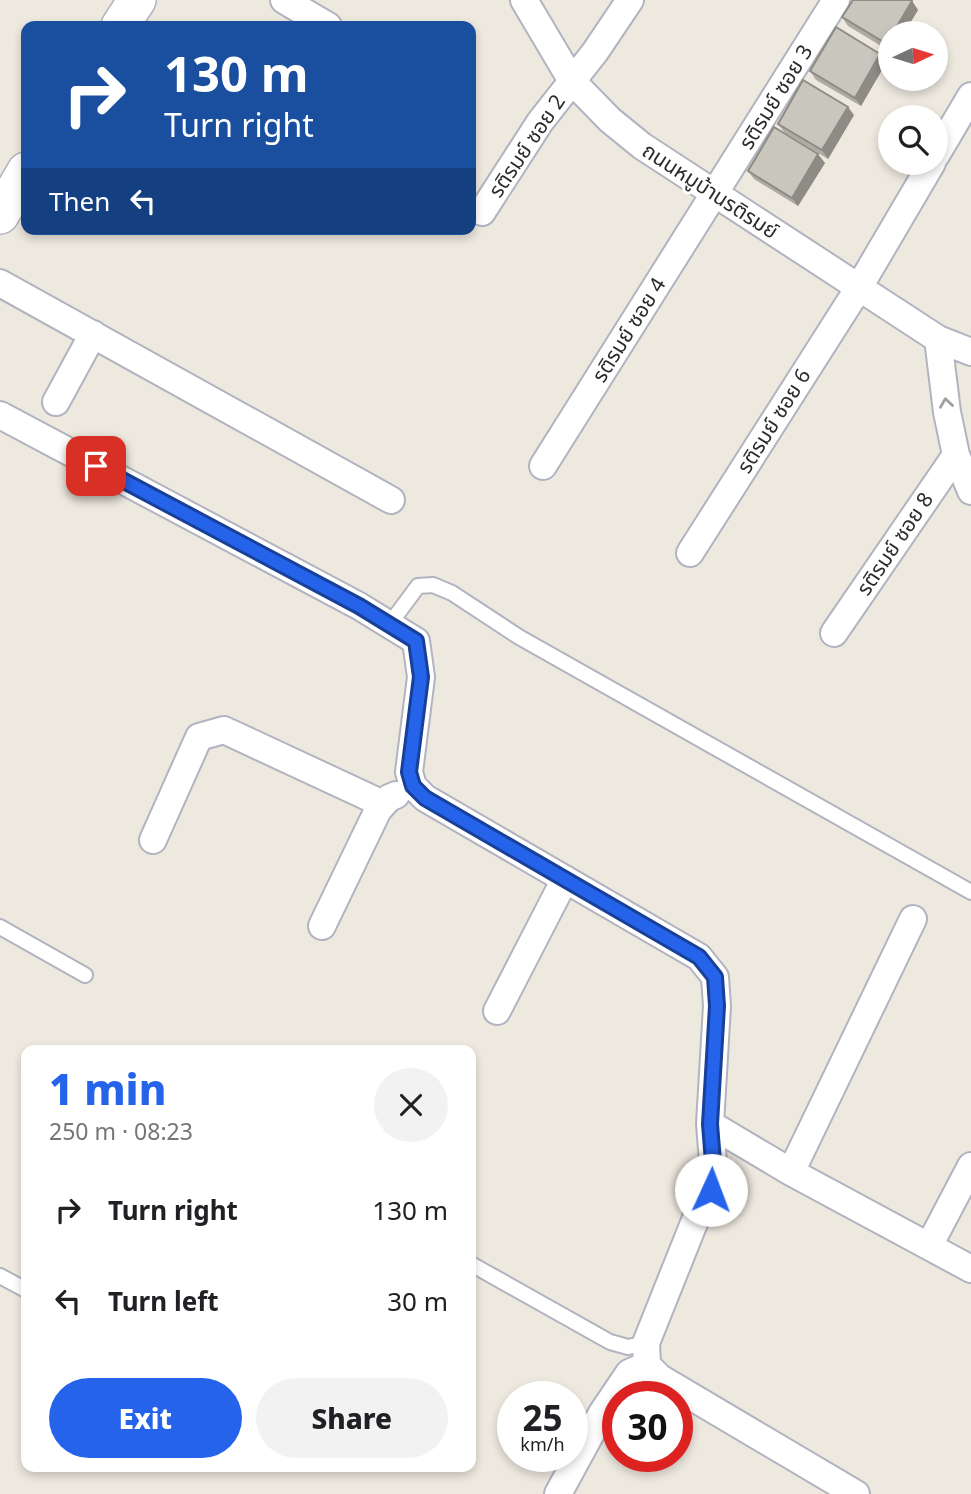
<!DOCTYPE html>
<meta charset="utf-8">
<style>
body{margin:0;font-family:"Noto Sans","Noto Sans Thai",sans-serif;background:#f2f2f2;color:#202124;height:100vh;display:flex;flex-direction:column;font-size:26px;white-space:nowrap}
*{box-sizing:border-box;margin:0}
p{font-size:23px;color:#757577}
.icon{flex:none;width:38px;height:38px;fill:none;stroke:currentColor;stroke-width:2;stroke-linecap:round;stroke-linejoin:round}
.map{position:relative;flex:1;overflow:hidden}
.details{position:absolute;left:21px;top:1045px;width:455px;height:427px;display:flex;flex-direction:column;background:#fff;border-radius:14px;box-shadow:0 4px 10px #0003}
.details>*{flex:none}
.hud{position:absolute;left:21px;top:21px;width:455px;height:214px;border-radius:14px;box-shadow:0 4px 10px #0003;background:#1a4fa0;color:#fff;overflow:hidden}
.needle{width:46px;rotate:86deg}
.tools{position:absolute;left:878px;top:21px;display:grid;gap:14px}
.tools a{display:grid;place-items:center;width:70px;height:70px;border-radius:50%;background:#fff;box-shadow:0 4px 10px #0003;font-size:35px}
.speed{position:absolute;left:497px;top:1381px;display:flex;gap:14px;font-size:35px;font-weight:700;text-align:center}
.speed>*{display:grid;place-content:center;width:91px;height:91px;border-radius:50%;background:#fff;box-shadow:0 4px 10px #0003;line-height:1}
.speed small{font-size:18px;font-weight:400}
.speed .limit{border:10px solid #d22;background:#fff;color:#111}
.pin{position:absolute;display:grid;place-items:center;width:60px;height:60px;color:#fff;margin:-30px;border-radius:14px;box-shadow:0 4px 10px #0006}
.me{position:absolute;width:77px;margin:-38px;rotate:2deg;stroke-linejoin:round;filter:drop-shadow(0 0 5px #0008)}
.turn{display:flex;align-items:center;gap:24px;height:147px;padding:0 28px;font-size:32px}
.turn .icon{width:91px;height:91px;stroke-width:2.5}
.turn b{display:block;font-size:49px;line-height:60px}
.then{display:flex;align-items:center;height:66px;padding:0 28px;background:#0003;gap:14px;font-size:26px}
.round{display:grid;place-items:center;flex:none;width:74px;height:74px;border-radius:37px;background:#f2f2f2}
.summary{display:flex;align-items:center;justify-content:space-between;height:119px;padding:0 28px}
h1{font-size:42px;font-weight:800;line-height:52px;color:#2563eb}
.action{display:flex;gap:14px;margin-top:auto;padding:14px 28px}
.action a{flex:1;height:80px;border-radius:42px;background:#2563eb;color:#fff;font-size:28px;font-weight:800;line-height:80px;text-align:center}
.action a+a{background:#f2f2f2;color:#202124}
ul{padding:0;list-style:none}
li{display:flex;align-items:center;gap:21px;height:91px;padding:0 28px}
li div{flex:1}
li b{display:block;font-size:26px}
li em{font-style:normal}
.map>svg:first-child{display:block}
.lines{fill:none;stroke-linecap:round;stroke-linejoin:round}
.lane-casing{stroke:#b2b3c0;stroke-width:18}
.street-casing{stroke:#b2b3c0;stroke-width:30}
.secondary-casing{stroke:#b2b3c0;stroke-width:40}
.lane{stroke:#fff;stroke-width:14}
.street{stroke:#fff;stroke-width:26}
.secondary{stroke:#fff;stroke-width:37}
.wall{fill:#adaba3}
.shaded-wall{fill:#8d8b84}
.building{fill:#c9c7bd;stroke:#8d8b84;stroke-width:2}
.oneway{stroke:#a0a0a0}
.route-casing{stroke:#184099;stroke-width:18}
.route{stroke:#2563eb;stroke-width:12}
.labels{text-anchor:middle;stroke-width:6;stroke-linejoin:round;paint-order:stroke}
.street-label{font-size:21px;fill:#2c2c2c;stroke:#fff}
</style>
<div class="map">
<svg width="971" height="1494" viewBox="0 0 971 1494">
<rect width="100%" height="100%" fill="#eee9df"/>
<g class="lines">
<g class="lane-casing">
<path id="lane" d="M389,625L418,586L433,585L452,593L519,637L971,892
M0,927L85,975
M471,1264L610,1342L628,1347L646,1343
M0,1276L26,1290"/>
</g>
<g class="street-casing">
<path id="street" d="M284,0L328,26
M524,0L572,81L610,120L642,146L938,339L971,352
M936,155L971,96
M482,212L540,122L595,52L630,0
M0,283L391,500
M938,339L947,412L956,455L971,491
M56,402L93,334
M0,415L359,606L416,641L421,677L409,772L413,786L425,798L699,957L715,977L717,1006L710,1124L714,1174L711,1190L704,1198L646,1343L647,1365L660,1378L856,1494
M543,466L836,0
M690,553L858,289L932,163
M834,633L956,455
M153,840L199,737L224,730L383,804
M322,926L378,810L389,798L396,795
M497,1011L565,879
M710,1124L791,1172L971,1269
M791,1172L913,919
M929,1246L971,1166
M558,1494L602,1413L629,1373L647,1365"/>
</g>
<g class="secondary-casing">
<path id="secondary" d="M120,26L137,0
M0,215L26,171"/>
</g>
<use href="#lane" class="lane"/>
<use href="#street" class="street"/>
<use href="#secondary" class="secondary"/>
</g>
<path class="wall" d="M912,1L918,10L904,33H891V52L848,26L842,17Z
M886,63L861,106L816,80L810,71Z
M854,115L828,159L784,132L778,124Z
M825,163L798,206L754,179L748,171Z"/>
<path class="shaded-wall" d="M912,1L918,10L904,33H893Z
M891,37V50L887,44Z
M880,54L886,63L861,106L855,98Z
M848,107L854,115L828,159L822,150Z
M818,154L825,163L798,206L792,198Z"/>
<path class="building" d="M853,0H911L912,1L893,33H891V37L887,44L842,17Z
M836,27L880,54L855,98L810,71Z
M803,80L848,107L822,150L778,124Z
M774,127L818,154L792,198L748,171Z"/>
<defs><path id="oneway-chevron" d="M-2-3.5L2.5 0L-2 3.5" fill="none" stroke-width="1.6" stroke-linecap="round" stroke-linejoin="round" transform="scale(1.75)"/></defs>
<use class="oneway" href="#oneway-chevron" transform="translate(946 403) rotate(-98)"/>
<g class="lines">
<g class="route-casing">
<path id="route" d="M96,466L359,606L416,641L421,677L409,772L413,786L425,798L699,957L715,977L717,1006L710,1124L714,1174L711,1190"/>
</g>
<use href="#route" class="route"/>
</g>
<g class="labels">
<g class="street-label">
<text transform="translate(776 97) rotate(-58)" y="7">รติรมย์ ซอย 3</text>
<text transform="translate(527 146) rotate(-56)" y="7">รติรมย์ ซอย 2</text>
<text transform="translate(710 191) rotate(33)" y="7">ถนนหมูบ้านรติรมย์</text>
<text transform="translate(629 330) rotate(-58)" y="7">รติรมย์ ซอย 4</text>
<text transform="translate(774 421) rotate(-58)" y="7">รติรมย์ ซอย 6</text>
<text transform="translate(895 544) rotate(-56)" y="7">รติรมย์ ซอย 8</text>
</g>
</g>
</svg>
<div class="tools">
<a><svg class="needle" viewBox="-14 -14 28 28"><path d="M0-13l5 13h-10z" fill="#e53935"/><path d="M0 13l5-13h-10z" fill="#757577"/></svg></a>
<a><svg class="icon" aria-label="search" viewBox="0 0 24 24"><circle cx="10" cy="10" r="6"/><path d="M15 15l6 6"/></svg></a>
</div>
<div class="speed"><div>25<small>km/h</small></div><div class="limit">30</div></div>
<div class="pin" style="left:96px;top:466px;background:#d93025"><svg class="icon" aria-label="arrive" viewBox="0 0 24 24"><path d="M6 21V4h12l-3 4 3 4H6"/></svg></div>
<svg class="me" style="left:711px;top:1190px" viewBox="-20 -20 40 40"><circle r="19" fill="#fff"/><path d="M0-13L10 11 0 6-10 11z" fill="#2563eb"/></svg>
<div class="hud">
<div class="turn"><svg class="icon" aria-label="right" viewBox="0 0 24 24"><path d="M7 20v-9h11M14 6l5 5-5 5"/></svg><div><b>130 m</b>Turn right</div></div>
<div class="then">Then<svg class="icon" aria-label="left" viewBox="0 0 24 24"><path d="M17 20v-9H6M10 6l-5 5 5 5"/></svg></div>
</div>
<section class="details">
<div class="summary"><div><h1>1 min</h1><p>250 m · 08:23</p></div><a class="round"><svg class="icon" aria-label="close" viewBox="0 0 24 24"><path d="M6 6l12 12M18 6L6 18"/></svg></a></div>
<ul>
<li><svg class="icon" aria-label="right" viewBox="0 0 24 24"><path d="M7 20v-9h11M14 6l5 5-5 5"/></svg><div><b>Turn right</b></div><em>130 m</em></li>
<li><svg class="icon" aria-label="left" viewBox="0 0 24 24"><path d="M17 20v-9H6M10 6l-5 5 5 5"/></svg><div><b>Turn left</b></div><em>30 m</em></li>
</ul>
<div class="action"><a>Exit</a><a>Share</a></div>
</section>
</div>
